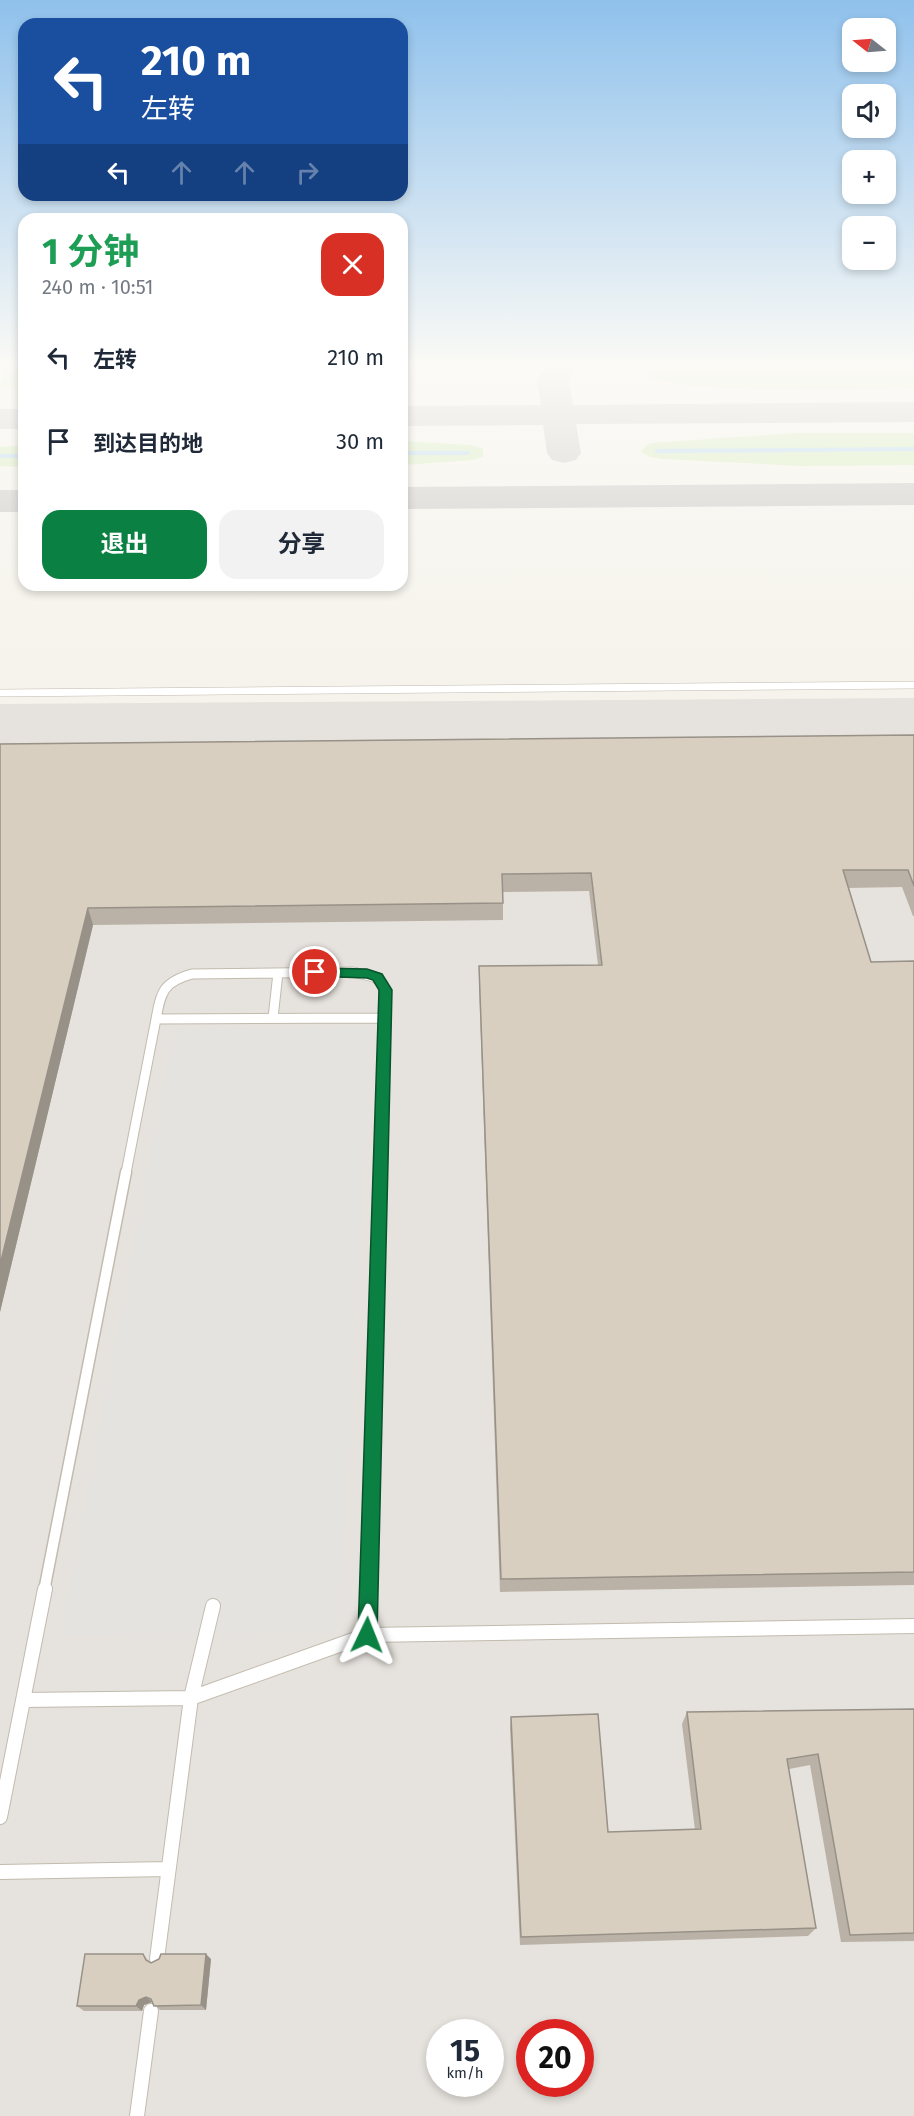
<!DOCTYPE html>
<html lang="zh">
<meta charset="utf-8">
<style>
body{margin:0;font-family:"Fira Sans","Noto Sans SC",sans-serif;background:#f2f2f3;color:#1f2937;height:100vh;display:flex;flex-direction:column;font-size:22px;white-space:nowrap}
*{box-sizing:border-box;margin:0}
p{font-size:20px;color:#747a83}
.icon{flex:none;width:33px;height:33px;fill:none;stroke:currentColor;stroke-width:2;stroke-linecap:round;stroke-linejoin:round}
.map{position:relative;flex:1;overflow:hidden}
.sheet{position:absolute;left:18px;top:213px;width:390px;height:378px;display:flex;flex-direction:column;background:#fff;border-radius:18px;box-shadow:0 3px 9px #0003}
.sheet>*{flex:none}
.banner{position:absolute;left:18px;top:18px;width:390px;height:183px;border-radius:18px;box-shadow:0 3px 9px #0003;background:#1a4fa0;color:#fff;overflow:hidden}
.needle{width:39px;rotate:287deg}
.controls{position:absolute;left:842px;top:18px;display:grid;gap:12px}
.controls a{display:grid;place-items:center;width:54px;height:54px;border-radius:12px;background:#fff;box-shadow:0 3px 9px #0003;font-size:30px}
.speed{position:absolute;left:426px;top:2019px;display:flex;gap:12px;font-size:30px;font-weight:700;text-align:center}
.speed>*{display:grid;place-content:center;width:78px;height:78px;border-radius:50%;background:#fff;box-shadow:0 3px 9px #0003;line-height:1}
.speed small{font-size:15px;font-weight:400}
.speed .limit{border:9px solid #d22;background:#fff;color:#111}
.pin{position:absolute;display:grid;place-items:center;width:51px;height:51px;color:#fff;margin:-26px;border:3px solid #fff;border-radius:50%;box-shadow:0 2px 6px #0007}
.me{position:absolute;width:66px;margin:-33px;rotate:2deg;stroke-linejoin:round;filter:drop-shadow(0 0 4px #0008)}
.turn{display:flex;align-items:center;gap:21px;height:126px;padding:0 24px;font-size:27px}
.turn .icon{width:78px;height:78px;stroke-width:2.5}
.turn b{display:block;font-size:42px;line-height:51px}
.lanes{display:flex;align-items:center;height:57px;padding:0 24px;background:#0003;justify-content:center;gap:30px;direction:ltr}
.lanes .off{opacity:.35}
.round{display:grid;place-items:center;flex:none;width:63px;height:63px;border-radius:18px;background:#f2f2f3}
.summary{display:flex;align-items:center;justify-content:space-between;height:102px;padding:0 24px}
h1{font-size:36px;font-weight:700;line-height:45px;color:#1e9e55}
.primary-button{display:flex;gap:12px;margin-top:auto;padding:12px 24px}
.primary-button a{flex:1;height:69px;border-radius:18px;background:#0b8043;color:#fff;font-size:24px;font-weight:700;line-height:69px;text-align:center}
.primary-button a+a{background:#f2f2f3;color:#1f2937}
ul{padding:0;list-style:none}
li{display:flex;align-items:center;gap:18px;height:84px;padding:0 24px}
li div{flex:1}
li b{display:block;font-size:22px}
li em{font-style:normal}
.map>svg:first-child{display:block}
.industrial{fill:#e6e2dd;fill-rule:evenodd}
.green{fill:#d2eab5}
.parking{fill:#e5e3e0}
.lines{fill:none;stroke-linecap:round;stroke-linejoin:round}
.stream{stroke:#a9d4f2;stroke-width:4}
.taxiway{fill:#c8c6c3;fill-rule:evenodd}
.service-far3-casing{stroke:#c2bbae;stroke-width:8}
.service-far2-casing{stroke:#c2bbae;stroke-width:11}
.service-far1-casing{stroke:#c2bbae;stroke-width:13}
.service-casing{stroke:#c2bbae;stroke-width:16}
.service-far3{stroke:#fff;stroke-width:7}
.service-far2{stroke:#fff;stroke-width:9}
.service-far1{stroke:#fff;stroke-width:10}
.service{stroke:#fff;stroke-width:14}
.wall{fill:#bab2a6}
.shaded-wall{fill:#979187}
.building{fill:#d8cfc1;stroke:#979187;stroke-width:1.5}
.route{fill:#0b8043;stroke:#07532c;stroke-width:1.5}
</style>
<div class="map">
<svg width="914" height="2116" viewBox="0 0 914 2116">
<rect width="100%" height="100%" fill="#f6f3ec"/>
<path class="industrial" d="M914,698V2116H0V704ZM440,2032H490V2084H440ZM530,2032H580V2084H530Z"/>
<path class="green" d="M7,368H24V389L5,388L0,385Z
M652,368H914V388C876,390 667,393 647,376L648,372Z
M796,433H914V465L803,466L663,459L650,457L641,452L646,445L652,443Z
M402,441L472,445L483,449V456L474,460L402,465Z
M24,445V467L0,466V447Z"/>
<path class="parking" d="M370,1028L338,1633L62,1635L175,1029Z"/>
<g class="lines">
<path class="stream" d="M657,451L914,449
M402,453H468
M0,456H24"/>
<path class="taxiway" d="M546,368H578L569,381L573,405L914,402V422L576,424L581,453L576,460L564,463L552,460L547,453L543,425L402,426V406L541,405L537,380Z
M0,409H24V429H0Z
M914,483V505L402,509V487Z
M0,490H24V512H0Z"/>
<g class="service-far3-casing">
<path id="service-far3" d="M0,693L914,685"/>
</g>
<g class="service-far2-casing">
<path id="service-far2" d="M273,1018L278,973
M156,1019C161,992 163,982 192,974L353,972L374,977L383,984L386,1018
M126,1173L156,1019L386,1018L381,1173"/>
</g>
<g class="service-far1-casing">
<path id="service-far1" d="M44,1591L126,1172
M368,1591L381,1172"/>
</g>
<g class="service-casing">
<path id="service" d="M367,1635L368,1589
M23,1700L191,1698L367,1635L914,1626
M0,1817L45,1589
M0,1872L168,1869
M157,1959L191,1698L213,1606
M137,2116L151,2011"/>
</g>
<use href="#service-far3" class="service-far3"/>
<use href="#service-far2" class="service-far2"/>
<use href="#service-far1" class="service-far1"/>
<use href="#service" class="service"/>
</g>
<path class="wall" d="M914,735V916H913L902,887L848,888L871,962L914,961V1585L500,1592L479,984V966L598,965L589,891L503,892V920L93,925L0,1312V744Z
M914,1709V1941L841,1942L810,1765L789,1769L816,1928L808,1936L520,1945L510,1728L511,1717L608,1832L695,1830L682,1724L687,1712Z
M143,1954L149,1962L151,1963L211,1959L206,2010H160L152,2002L144,2005L142,2011H84L77,2006Z"/>
<path class="shaded-wall" d="M88,908L93,925L0,1312V1265Z
M206,1954L211,1959L206,2010L201,2005Z
M146,1997L152,2002L144,2005L142,2011L136,2006L139,2000Z"/>
<path class="building" d="M914,735V886L908,870H843L871,962L914,961V1572L501,1579L479,966L602,965L591,873L502,874L503,903L88,908L0,1265V744Z
M914,1709V1933L850,1935L818,1754L787,1759L816,1928L521,1937L511,1717L598,1714L608,1832L701,1829L687,1712Z
M85,1954H143L146,1960L151,1963L159,1959L161,1954H206L201,2005L154,2006L151,1999L146,1997L139,2000L136,2006H77Z"/>
<linearGradient id="sky" x2="0" y2="1"><stop stop-color="#8fc1ec"/><stop offset="0.55" stop-color="#fbfaf6"/><stop offset="1" stop-color="#fbfaf6" stop-opacity="0"/></linearGradient>
<rect width="914" height="664" fill="url(#sky)"/>
<path class="route" d="M315,968L367,969L382,974L392,990L377,1635L374,1641L367,1644L361,1641L358,1635L379,990L373,980L367,978L311,976L309,972L311,969Z"/>
</svg>
<div class="controls">
<a><svg class="needle" viewBox="-14 -14 28 28"><path d="M0-13l5 13h-10z" fill="#e53935"/><path d="M0 13l5-13h-10z" fill="#747a83"/></svg></a>
<a><svg class="icon" aria-label="sound" viewBox="0 0 24 24"><path d="M4 9h4l5-4v14l-5-4H4zM17 9q2 3 0 6"/></svg></a>
<a>+</a>
<a>−</a>
</div>
<div class="speed"><div>15<small>km/h</small></div><div class="limit">20</div></div>
<div class="pin" style="left:315px;top:972px;background:#d93025"><svg class="icon" aria-label="arrive" viewBox="0 0 24 24"><path d="M6 21V4h12l-3 4 3 4H6"/></svg></div>
<svg class="me" style="left:367px;top:1635px" viewBox="-20 -20 40 40"><path d="M0-17L14 15 0 8-14 15z" fill="#0b8043" stroke="#fff" stroke-width="4"/></svg>
<div class="banner">
<div class="turn"><svg class="icon" aria-label="left" viewBox="0 0 24 24"><path d="M17 20v-9H6M10 6l-5 5 5 5"/></svg><div><b>210 m</b>左转</div></div>
<div class="lanes"><svg class="icon" aria-label="left" viewBox="0 0 24 24"><path d="M17 20v-9H6M10 6l-5 5 5 5"/></svg><svg class="icon off" aria-label="ahead" viewBox="0 0 24 24"><path d="M12 20V5M6 11l6-6 6 6"/></svg><svg class="icon off" aria-label="ahead" viewBox="0 0 24 24"><path d="M12 20V5M6 11l6-6 6 6"/></svg><svg class="icon off" aria-label="right" viewBox="0 0 24 24"><path d="M7 20v-9h11M14 6l5 5-5 5"/></svg></div>
</div>
<section class="sheet">
<div class="summary"><div><h1>1 分钟</h1><p>240 m · 10:51</p></div><a class="round" style="background:#d93025;color:#fff"><svg class="icon" aria-label="close" viewBox="0 0 24 24"><path d="M6 6l12 12M18 6L6 18"/></svg></a></div>
<ul>
<li><svg class="icon" aria-label="left" viewBox="0 0 24 24"><path d="M17 20v-9H6M10 6l-5 5 5 5"/></svg><div><b>左转</b></div><em>210 m</em></li>
<li><svg class="icon" aria-label="arrive" viewBox="0 0 24 24"><path d="M6 21V4h12l-3 4 3 4H6"/></svg><div><b>到达目的地</b></div><em>30 m</em></li>
</ul>
<div class="primary-button"><a>退出</a><a>分享</a></div>
</section>
</div>
